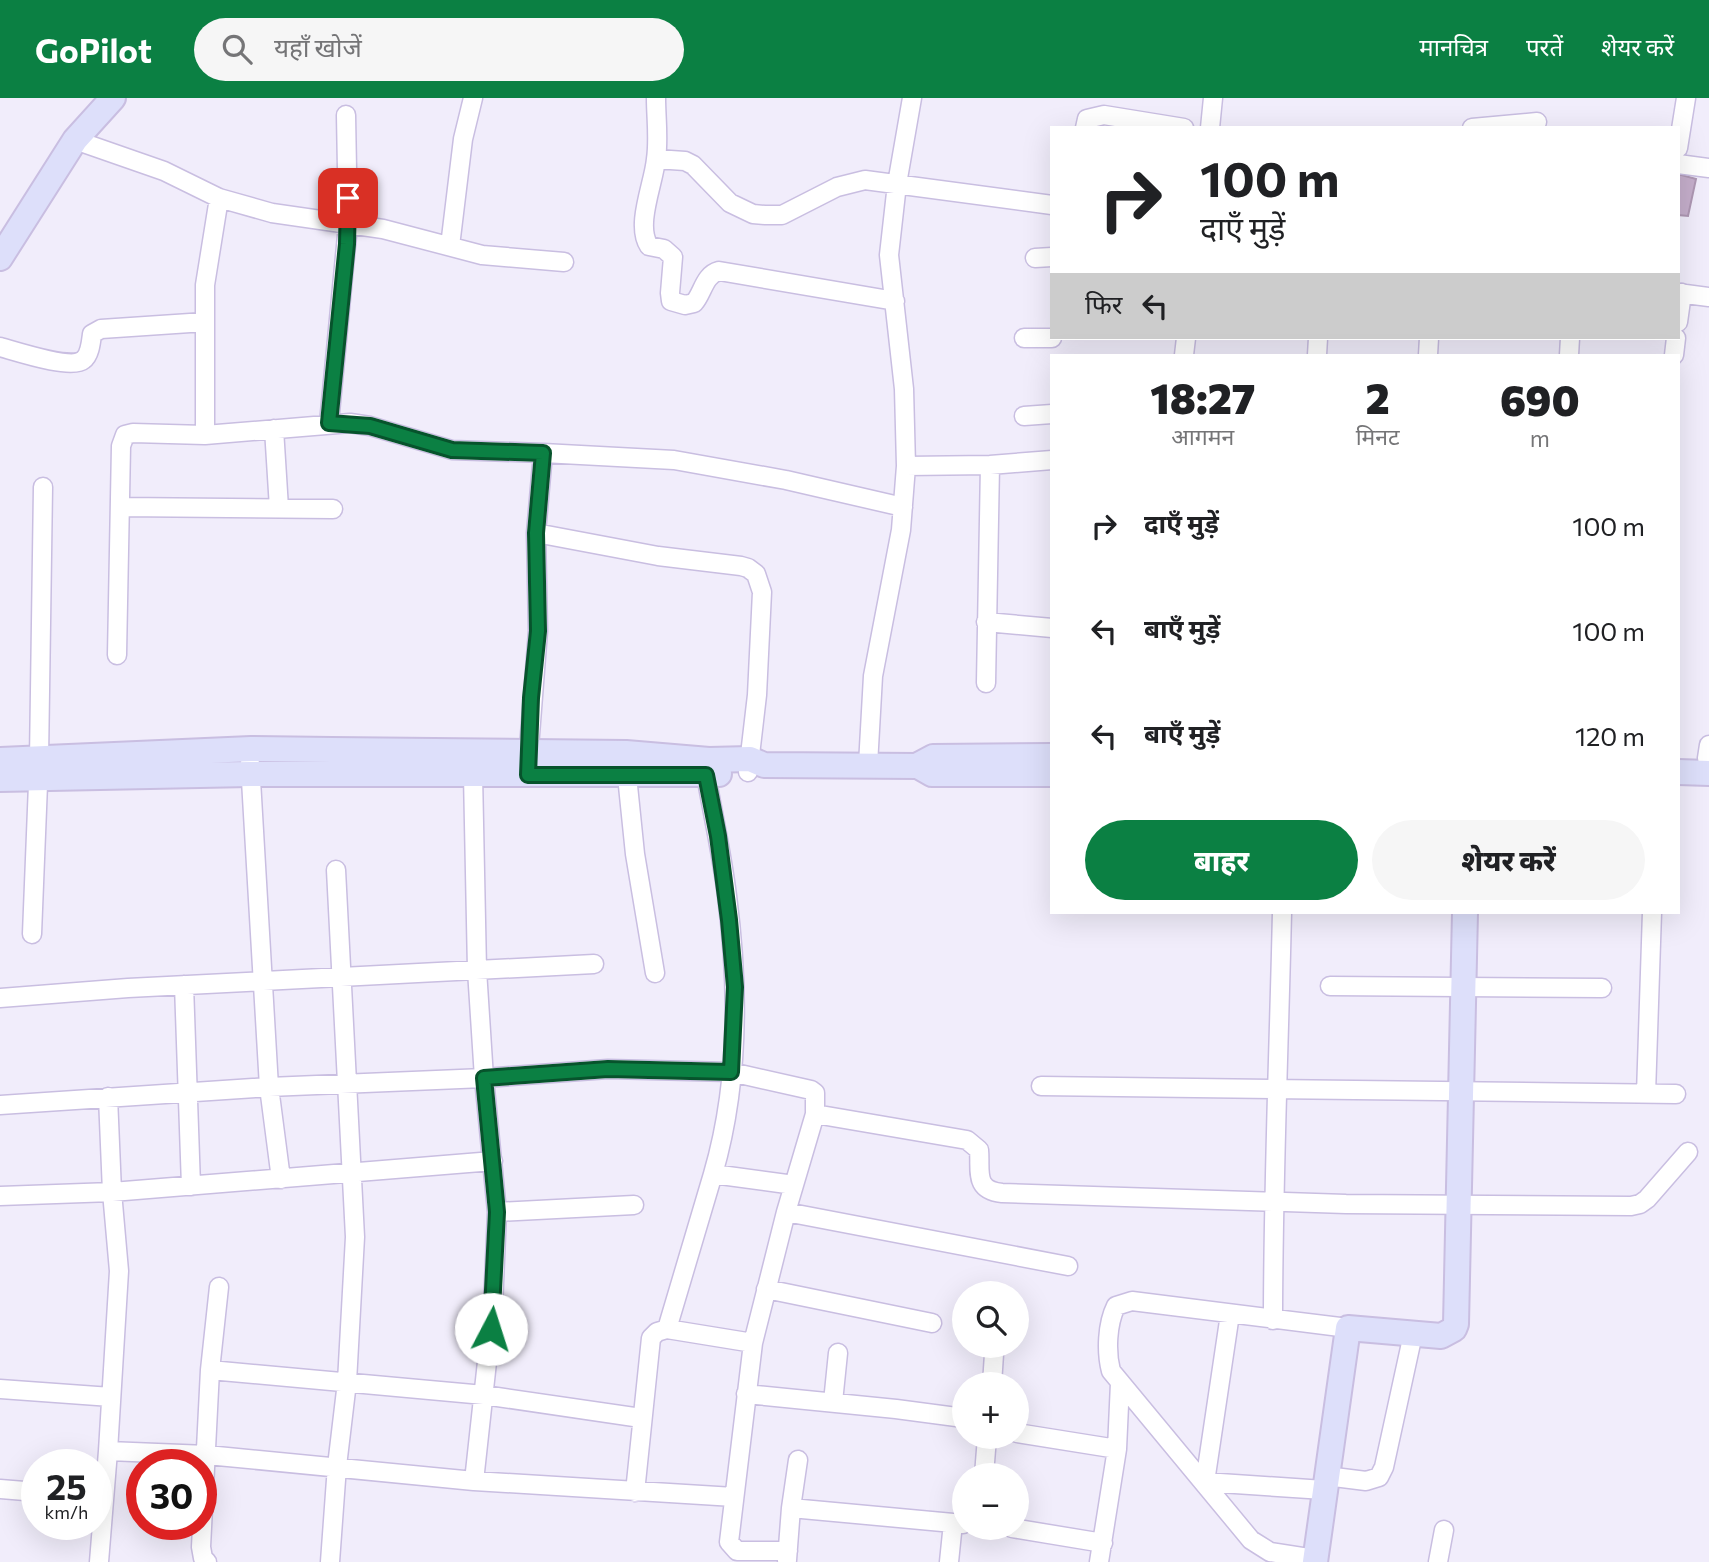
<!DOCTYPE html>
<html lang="hi">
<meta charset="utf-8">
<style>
body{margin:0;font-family:Commissioner,"Noto Sans Devanagari",sans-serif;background:#f6f6f6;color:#202124;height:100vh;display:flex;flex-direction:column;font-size:26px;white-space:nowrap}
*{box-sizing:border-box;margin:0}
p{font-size:23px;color:#757577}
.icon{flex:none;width:38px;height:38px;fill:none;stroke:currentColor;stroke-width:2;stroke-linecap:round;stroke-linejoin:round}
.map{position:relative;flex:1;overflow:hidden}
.side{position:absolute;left:1050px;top:256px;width:630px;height:560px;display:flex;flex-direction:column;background:#fff;border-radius:0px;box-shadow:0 7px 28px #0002}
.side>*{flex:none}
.banner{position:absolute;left:1050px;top:28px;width:630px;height:214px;border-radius:0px;box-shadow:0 7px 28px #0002;background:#fff;color:#202124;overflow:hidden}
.fabs{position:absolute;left:952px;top:1183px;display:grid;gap:14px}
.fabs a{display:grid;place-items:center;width:77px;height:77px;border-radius:50%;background:#fff;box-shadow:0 7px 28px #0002;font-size:35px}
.speed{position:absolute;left:21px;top:1351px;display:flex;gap:14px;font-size:35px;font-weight:700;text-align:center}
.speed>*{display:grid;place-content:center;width:91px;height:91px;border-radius:50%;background:#fff;box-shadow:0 7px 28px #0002;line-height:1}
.speed small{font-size:18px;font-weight:400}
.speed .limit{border:10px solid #d22;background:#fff;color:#111}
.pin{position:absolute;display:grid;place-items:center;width:60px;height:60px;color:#fff;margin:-30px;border-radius:14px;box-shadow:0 4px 10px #0006}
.me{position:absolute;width:77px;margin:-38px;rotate:5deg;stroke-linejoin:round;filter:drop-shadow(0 0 5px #0008)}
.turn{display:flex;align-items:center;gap:24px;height:147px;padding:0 35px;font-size:32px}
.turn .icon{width:91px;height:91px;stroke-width:2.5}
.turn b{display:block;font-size:49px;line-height:60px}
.then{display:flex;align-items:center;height:66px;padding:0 35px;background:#0003;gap:14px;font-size:26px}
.eta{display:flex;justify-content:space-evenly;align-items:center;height:119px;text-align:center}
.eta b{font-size:42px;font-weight:800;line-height:49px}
.cta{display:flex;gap:14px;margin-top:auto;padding:14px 35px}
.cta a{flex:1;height:80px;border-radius:42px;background:#0b8043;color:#fff;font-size:28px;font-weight:800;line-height:80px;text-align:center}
.cta a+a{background:#f6f6f6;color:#202124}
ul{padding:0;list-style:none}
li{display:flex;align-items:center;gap:21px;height:105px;padding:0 35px}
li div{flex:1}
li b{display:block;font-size:26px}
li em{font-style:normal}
header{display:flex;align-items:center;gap:42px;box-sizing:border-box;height:98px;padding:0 35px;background:#0b8043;color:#fff}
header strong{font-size:33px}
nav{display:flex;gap:38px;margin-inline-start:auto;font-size:24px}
.search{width:490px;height:63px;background:#f6f6f6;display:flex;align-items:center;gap:18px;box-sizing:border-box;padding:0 24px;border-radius:38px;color:#757577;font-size:26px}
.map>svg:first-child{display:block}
.building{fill:#c5aecb;stroke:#ae97b3;stroke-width:2}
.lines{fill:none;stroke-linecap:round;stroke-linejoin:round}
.street-casing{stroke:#c9bee1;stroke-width:21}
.secondary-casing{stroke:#c9bee1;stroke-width:28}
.street{stroke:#fff;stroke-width:18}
.secondary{stroke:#dddffa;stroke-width:24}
.route-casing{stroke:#07532c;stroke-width:18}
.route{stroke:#0b8043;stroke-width:12}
</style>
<header>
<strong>GoPilot</strong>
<div class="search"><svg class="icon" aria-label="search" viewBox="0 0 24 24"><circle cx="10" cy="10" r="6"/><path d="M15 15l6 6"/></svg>यहाँ खोजें</div>
<nav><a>मानचित्र</a><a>परतें</a><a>शेयर करें</a></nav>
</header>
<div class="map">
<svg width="1709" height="1464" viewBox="0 0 1709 1464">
<rect width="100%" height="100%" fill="#f1edfb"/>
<path class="building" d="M1678,76L1696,81L1688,118L1678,117Z"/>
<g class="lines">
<g class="street-casing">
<path id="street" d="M656,0C656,20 659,41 656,61C654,85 635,127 649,148L664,151L673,159L670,195L671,203L685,207L694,205C703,195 704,177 719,173L895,203
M1085,30L1087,21L1104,17L1184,30
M1210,30L1213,0
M1472,30L1537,24
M75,42L164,73L219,100L272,115L383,131L482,157L564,164
M1678,50L1686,0
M656,61L685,63L693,67L730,105L753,116L765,117H782L837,89L865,82L1052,107
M1678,66L1709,70
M450,148L463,41L473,0
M1035,160L1052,159
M1678,195L1709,199
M1678,224L1682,195
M1024,240H1052
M0,249C15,253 72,272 83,262C90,257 91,244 92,236L101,231L205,224
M1184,257L1186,240
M1317,257L1318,240
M1428,257L1429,240
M1569,257L1570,240
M1674,257L1676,240
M1024,318L1052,316
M329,325L348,127L346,17
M274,331L279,410
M205,337V187L219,100
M543,355L674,362L786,382L903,409
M906,368L990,367L1052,362
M121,409L333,411
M536,435L658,458L741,468L748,470L756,476L762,494L757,597L748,674
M986,524L1052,530
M117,557L121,348L125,337L133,335L205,337L350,325L370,328L452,352L543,355L536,435L538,533L528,663
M986,585L990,367
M1707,660L1709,647
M250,665L269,989L281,1081
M868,667L873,578L901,432L906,368L904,291L889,157L897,86L912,0
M473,677L477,872L484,980L497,1114L493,1209L474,1383
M706,677C713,717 722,757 727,798C739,890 739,987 713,1076L794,1087
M627,678L635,756L655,875
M32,836L39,661L43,389
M184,887L191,1088
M1330,888L1602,890
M0,900L128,890L594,866
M1041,988L1676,996
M1646,996L1652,814
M108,999L112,1094L119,1173L108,1353
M0,1007L269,989L484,980L608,971L731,974L811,992L815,995V1016L786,1114L753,1245L729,1444L737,1453H788
M815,1016L967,1042L979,1052C981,1072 973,1092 1002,1095L1346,1106L1631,1108L1640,1106L1647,1101L1688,1054
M713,1076L667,1231L753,1245
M0,1098L112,1094L493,1063
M497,1114L634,1107
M786,1114L1068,1168
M766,1191L932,1225
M1230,1216L1205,1384L1324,1392
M1273,1222C1273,1086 1279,950 1282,814
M210,1272L219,1189
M992,1286L994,1256
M0,1291L111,1299
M746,1296L896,1311L964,1320
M833,1304L838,1255
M1017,1335L1117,1351
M798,1362L791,1410L953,1425
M984,1377L987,1339
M1326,1378L1366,1383L1379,1379L1384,1369L1413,1236
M0,1391L37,1394
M635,1394L651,1240L657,1234L667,1231
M1012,1430L1103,1445
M1315,1461L1270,1454L1251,1442L1111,1273C1106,1254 1107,1226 1116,1208L1132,1203L1348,1230
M787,1462L791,1410
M99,1464L108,1353L207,1357L474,1383L734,1399
M207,1464L203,1460L201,1449L210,1272L484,1297L641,1320
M330,1464L337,1368L347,1284L355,1139L336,772
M949,1464L953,1425L963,1426
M1099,1464L1117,1351L1120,1285
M1438,1464L1444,1432"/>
</g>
<g class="secondary-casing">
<path id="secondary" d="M0,160L75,42L113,0
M0,662L251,651L332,652L626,655L709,662L750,661L764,667L918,668L932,676H1052
M918,667L933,659L1052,658
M1678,674L1709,675
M0,681L250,676H719
M1315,1464L1348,1230L1441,1238L1454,1231L1456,1226L1465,814"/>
</g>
<use href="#street" class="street"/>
<use href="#secondary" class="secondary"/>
</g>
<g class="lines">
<g class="route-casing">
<path id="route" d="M348,100L347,146L329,325L370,328L452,352L543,355L536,435L538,533L531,600L528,677H706L718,738L729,822L735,889L731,974L608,971L484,980L497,1114L491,1231"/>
</g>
<use href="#route" class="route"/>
</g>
</svg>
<div class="fabs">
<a><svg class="icon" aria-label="search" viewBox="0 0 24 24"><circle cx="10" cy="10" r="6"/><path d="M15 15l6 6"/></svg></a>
<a>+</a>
<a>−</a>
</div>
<div class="speed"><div>25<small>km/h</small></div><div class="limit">30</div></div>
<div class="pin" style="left:348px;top:100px;background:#d93025"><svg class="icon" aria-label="arrive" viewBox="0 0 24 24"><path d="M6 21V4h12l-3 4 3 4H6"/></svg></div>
<svg class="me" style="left:491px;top:1231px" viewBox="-20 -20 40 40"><circle r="19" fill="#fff"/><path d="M0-13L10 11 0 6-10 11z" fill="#0b8043"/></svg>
<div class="banner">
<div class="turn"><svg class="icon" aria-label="right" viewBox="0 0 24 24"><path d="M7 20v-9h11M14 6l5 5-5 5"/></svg><div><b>100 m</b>दाएँ मुड़ें</div></div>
<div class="then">फिर<svg class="icon" aria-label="left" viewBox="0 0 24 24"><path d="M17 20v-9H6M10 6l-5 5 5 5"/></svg></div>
</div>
<section class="side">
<div class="eta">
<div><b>18:27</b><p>आगमन</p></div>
<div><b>2</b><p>मिनट</p></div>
<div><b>690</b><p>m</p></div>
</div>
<ul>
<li><svg class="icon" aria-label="right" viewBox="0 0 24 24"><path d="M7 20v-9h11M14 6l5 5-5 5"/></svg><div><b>दाएँ मुड़ें</b></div><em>100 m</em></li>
<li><svg class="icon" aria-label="left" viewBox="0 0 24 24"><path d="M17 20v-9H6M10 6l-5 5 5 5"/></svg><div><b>बाएँ मुड़ें</b></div><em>100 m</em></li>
<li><svg class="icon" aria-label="left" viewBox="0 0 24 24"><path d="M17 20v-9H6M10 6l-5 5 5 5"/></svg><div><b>बाएँ मुड़ें</b></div><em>120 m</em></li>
</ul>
<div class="cta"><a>बाहर</a><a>शेयर करें</a></div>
</section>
</div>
